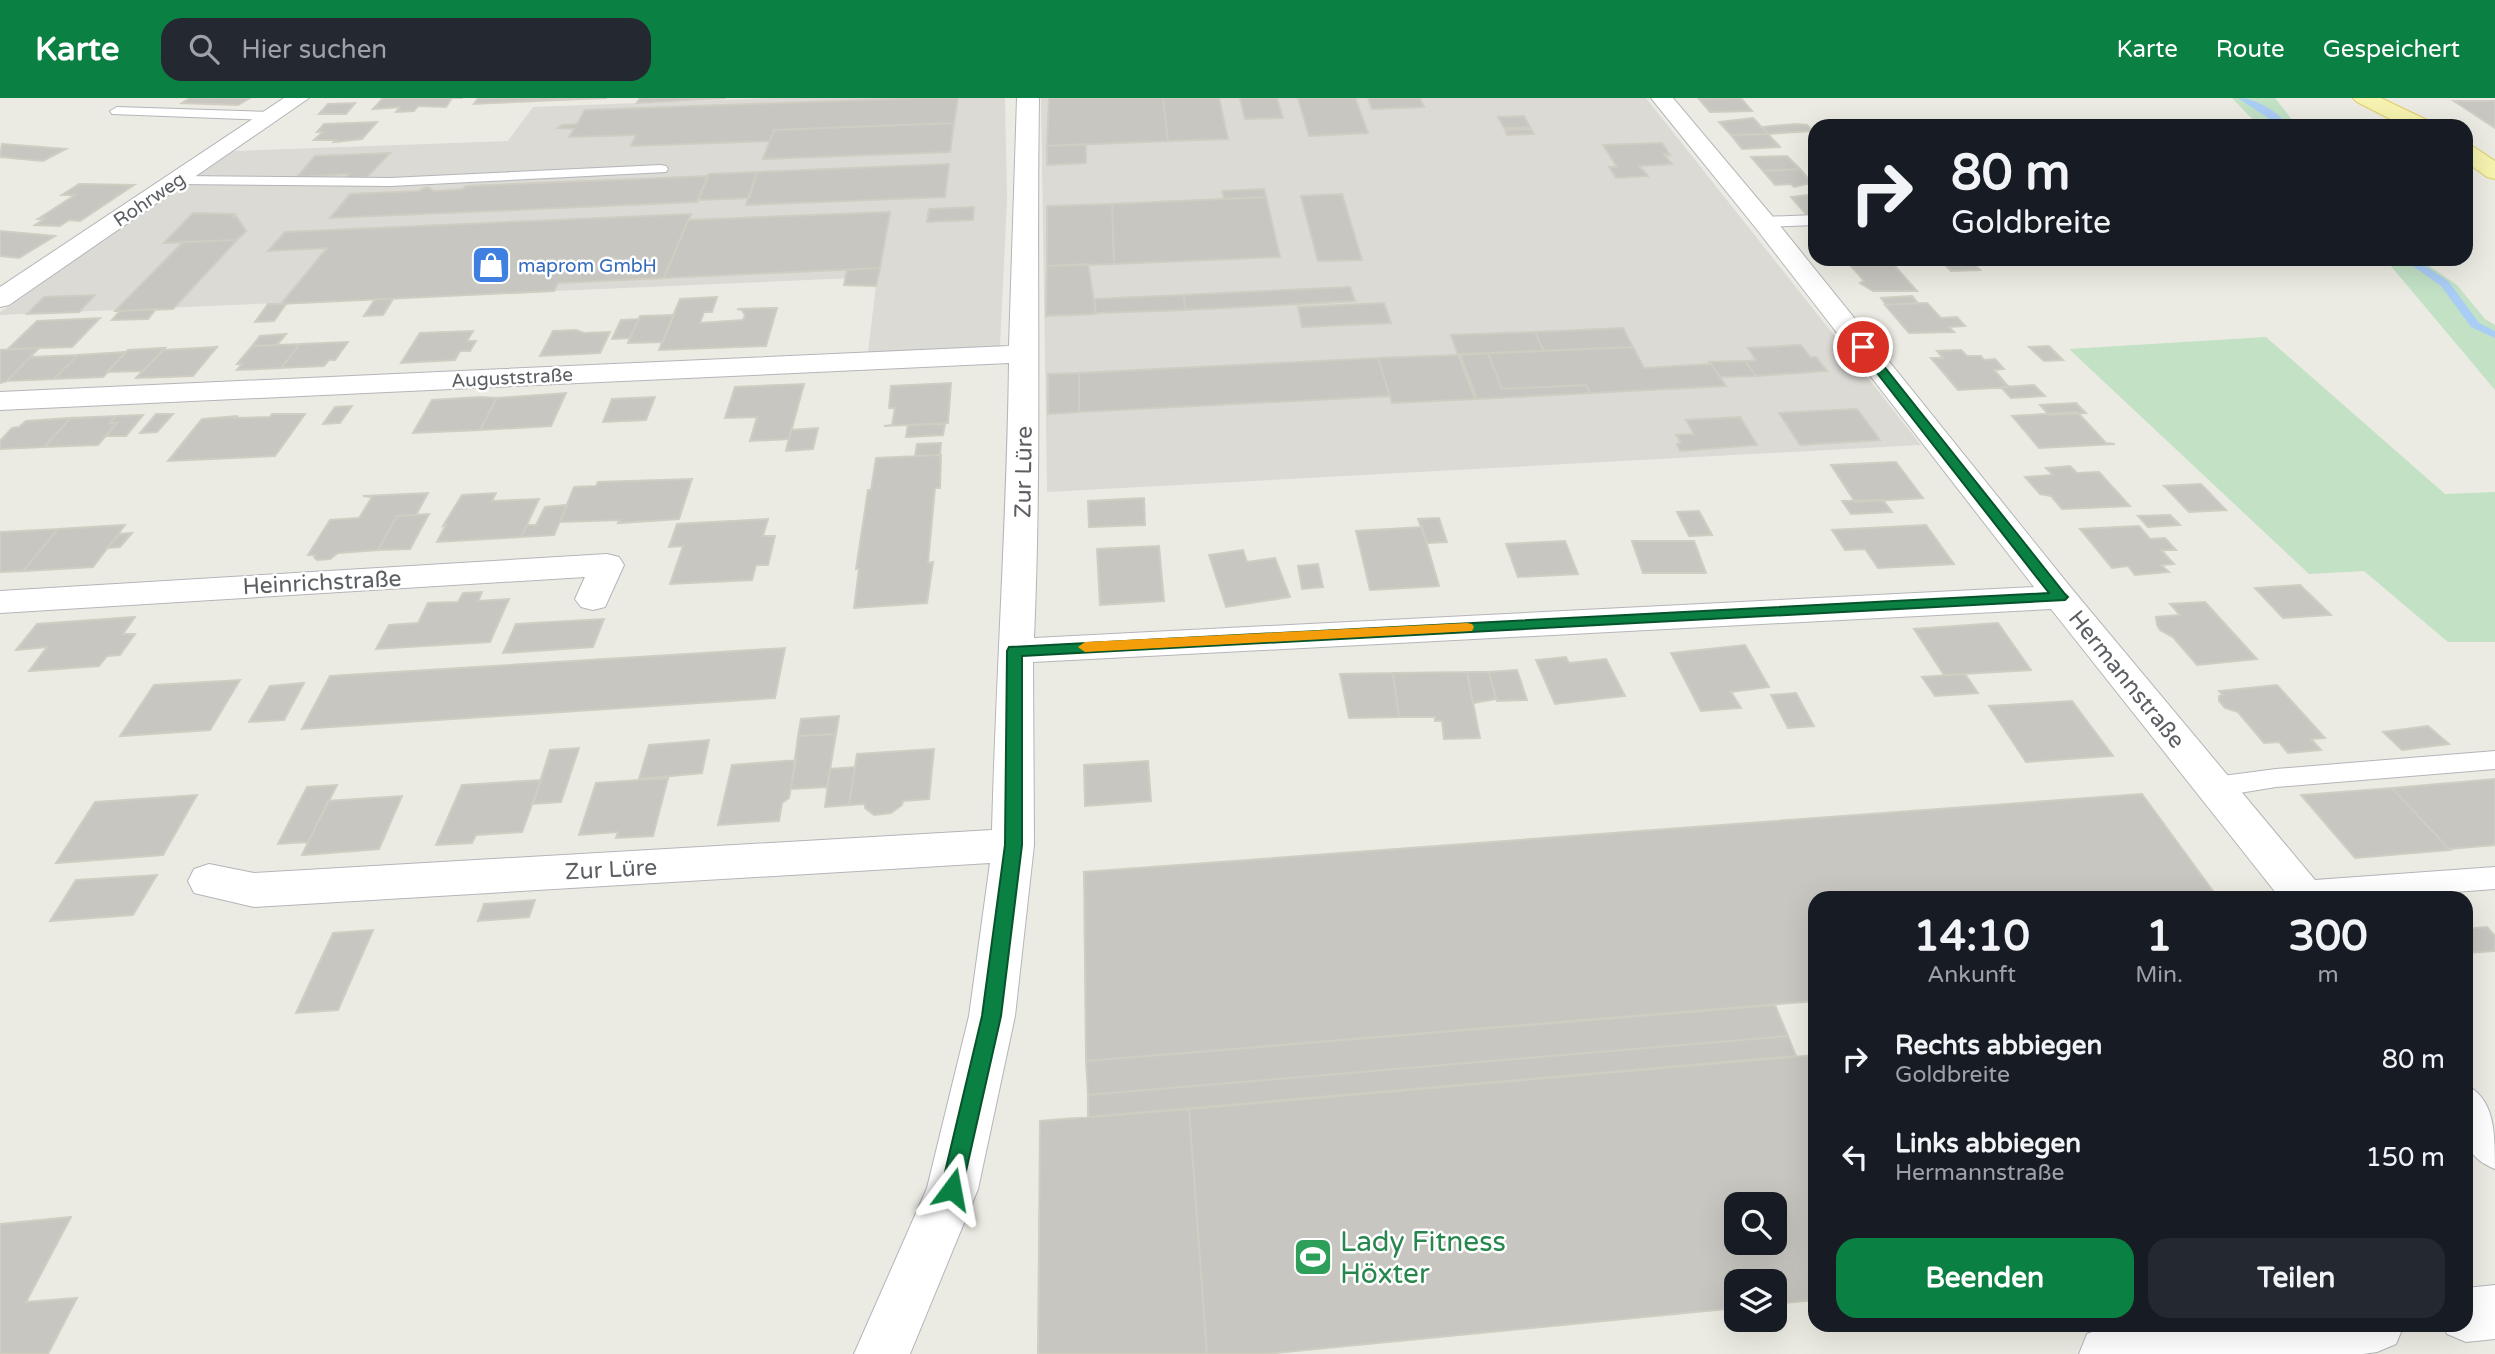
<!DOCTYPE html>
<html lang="de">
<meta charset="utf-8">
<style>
body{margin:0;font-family:"Varela Round",sans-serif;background:#242831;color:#f1f3f6;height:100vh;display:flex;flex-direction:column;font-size:26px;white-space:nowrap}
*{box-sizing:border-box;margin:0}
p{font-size:23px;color:#9ea1a6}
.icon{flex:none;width:38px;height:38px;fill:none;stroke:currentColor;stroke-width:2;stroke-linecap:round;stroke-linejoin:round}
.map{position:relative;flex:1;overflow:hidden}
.drawer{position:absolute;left:1808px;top:793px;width:665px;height:441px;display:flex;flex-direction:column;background:#171b24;border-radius:21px;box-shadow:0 7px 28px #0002}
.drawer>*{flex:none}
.guide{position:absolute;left:1808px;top:21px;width:665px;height:147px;border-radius:21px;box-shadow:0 7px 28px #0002;background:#171b24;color:#f1f3f6;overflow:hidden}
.fabs{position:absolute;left:1724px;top:1094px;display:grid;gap:14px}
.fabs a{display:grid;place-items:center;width:63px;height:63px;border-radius:14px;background:#171b24;box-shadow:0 7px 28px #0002;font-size:35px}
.pin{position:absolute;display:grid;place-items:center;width:60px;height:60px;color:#fff;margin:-30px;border:4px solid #fff;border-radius:50%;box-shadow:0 2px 7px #0007}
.me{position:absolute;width:77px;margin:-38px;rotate:13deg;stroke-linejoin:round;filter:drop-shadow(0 0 5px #0008)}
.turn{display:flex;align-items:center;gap:24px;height:147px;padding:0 28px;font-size:32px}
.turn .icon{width:91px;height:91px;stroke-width:2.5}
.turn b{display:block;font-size:49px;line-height:60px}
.eta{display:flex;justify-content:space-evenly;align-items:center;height:119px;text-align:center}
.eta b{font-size:42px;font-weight:700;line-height:49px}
.cta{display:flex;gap:14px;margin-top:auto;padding:14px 28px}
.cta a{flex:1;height:80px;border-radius:21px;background:#0b8043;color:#fff;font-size:28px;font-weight:700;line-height:80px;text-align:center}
.cta a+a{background:#242831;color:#f1f3f6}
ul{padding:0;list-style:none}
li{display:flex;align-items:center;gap:21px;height:98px;padding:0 28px}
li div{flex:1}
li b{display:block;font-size:26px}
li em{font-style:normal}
header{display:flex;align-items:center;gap:42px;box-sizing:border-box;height:98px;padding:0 35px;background:#0b8043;color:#fff}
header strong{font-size:33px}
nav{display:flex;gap:38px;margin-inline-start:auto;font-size:24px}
.search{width:490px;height:63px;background:#242831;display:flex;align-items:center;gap:18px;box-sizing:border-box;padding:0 24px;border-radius:21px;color:#9ea1a6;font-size:26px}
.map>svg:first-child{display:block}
.industrial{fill:#dbdad5}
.green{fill:#c2e1c5}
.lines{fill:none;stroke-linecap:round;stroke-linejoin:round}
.stream{fill:#aacdf6;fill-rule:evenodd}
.building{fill:#c8c6c0;stroke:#d0cdc2;stroke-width:2;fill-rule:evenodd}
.service-casing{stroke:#b4b5b9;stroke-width:2}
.minor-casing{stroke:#b4b5b9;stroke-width:2}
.primary-casing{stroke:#e2cc67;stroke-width:2}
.service{fill:#fff;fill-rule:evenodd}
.minor{fill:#fff;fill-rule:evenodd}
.primary{fill:#f6f2af;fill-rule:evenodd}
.route{fill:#0b8043;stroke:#07532c;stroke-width:2}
.slow{fill:#f59e0b}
.labels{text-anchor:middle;stroke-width:5;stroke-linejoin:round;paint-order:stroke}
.far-street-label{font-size:19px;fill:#5b5e62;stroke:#fff}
.far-shop-label{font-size:19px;fill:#366cbe;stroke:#fff;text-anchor:start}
.street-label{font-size:23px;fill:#5b5e62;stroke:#fff}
.near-leisure-label{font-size:28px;fill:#27864d;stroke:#fff;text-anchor:start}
</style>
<header>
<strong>Karte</strong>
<div class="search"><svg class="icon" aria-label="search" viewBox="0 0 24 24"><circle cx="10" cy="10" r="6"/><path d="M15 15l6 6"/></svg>Hier suchen</div>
<nav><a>Karte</a><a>Route</a><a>Gespeichert</a></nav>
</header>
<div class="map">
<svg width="2495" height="1256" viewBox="0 0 2495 1256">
<rect width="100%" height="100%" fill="#ecebe3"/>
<path class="industrial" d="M770,0H1005L1007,102L1000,249L868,254L877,179L0,217V214L234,53L508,43L533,9Z
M1041,0H1646L1921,347L1047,394Z"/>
<path class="green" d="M2232,0H2275L2297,28H2259Z
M2385,161H2419L2457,187L2485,221L2495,227V292Z
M2266,239L2445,396L2495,394V544H2448L2364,473L2309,476L2069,251Z"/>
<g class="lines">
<path class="stream" d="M2238,0C2256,0 2278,14 2289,28H2280Z
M2403,161H2415L2449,184L2479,225L2495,233V240L2471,229L2441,188Z"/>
</g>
<path class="building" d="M190,0H250L238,7L182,5Z
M383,0H463H452L446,9L418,8L414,13L396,14L400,9L373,11Z
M478,0H538L536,3L474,6Z
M538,0H607L536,3Z
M640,0H726L637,5Z
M921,0H958L954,25L774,32L770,43L631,48L636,37L569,39L574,31L558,30L562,27L577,26L585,12Z
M1049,0H1163L1168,43L1047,48Z
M1163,0H1219L1228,41L1168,43Z
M1240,0H1277L1283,20L1245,21Z
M1298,0H1355L1368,35L1309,38Z
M1368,0H1420L1424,9L1372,11Z
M1741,0L1752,13L1710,14L1699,1Z
M2454,3H2495V30Z
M355,5L346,16H319L328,6Z
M1524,18L1530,29L1504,30L1498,19Z
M1753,20L1768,36L1731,37L1719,24Z
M377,24L362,41L334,44L336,42H314L323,34H317L324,26Z
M954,25L950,54L763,61L774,32Z
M1795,26L1807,27L1813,33L1768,36L1762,29Z
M1531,31L1534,36L1507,37L1505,32Z
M1768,36L1780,49L1742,51L1731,37Z
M1662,45L1670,57L1664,56L1672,66L1639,68L1648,78L1616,80L1609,69H1617L1603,47Z
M2,46L66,51L43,63L0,59Z
M1086,46V65L1047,67V48Z
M390,55L367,79L346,80L349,76L297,79L315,58Z
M1787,58L1800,71L1763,73L1751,59Z
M949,66L945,99L746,107L757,74Z
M1800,71L1812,85L1794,89L1791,86L1775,87L1763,73Z
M757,74L749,100L698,102L709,76Z
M708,78L697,104L330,120L350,96L419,93L427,89L434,93L463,91L466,88Z
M79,86L134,87L80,123L69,122L60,128L35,127L44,121H38L75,97H62Z
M1264,91L1266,99L1224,101L1222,93Z
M1342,96L1362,162L1318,163L1301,98Z
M1808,97H1815V120L1810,121L1791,99Z
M1266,99L1280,159L1114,166L1112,106Z
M1112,106L1114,166L1047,168V108Z
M974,109L973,122L927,124L929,111Z
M890,114L880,170L664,180L688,122Z
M193,115L235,116L233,119L236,118L246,133L237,142L164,145Z
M691,116L664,180L558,185L554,193L281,206L327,150L268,153L285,134Z
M0,133L55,138L19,160L0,158Z
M237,142L173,211L115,213L183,144Z
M1939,161H1970L1980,172L1951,173Z
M1088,166L1096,216L1046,218L1047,168Z
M1893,166L1917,193H1873L1860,185L1864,183L1851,168Z
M880,170L876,188L844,187L847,172Z
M1350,189L1355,203L1185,212L1184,197Z
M95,197L79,214L27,216L44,199Z
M1184,197L1185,212L1096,215L1094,201Z
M1912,198L1918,205L1886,207L1881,200Z
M717,199L712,214H704L700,225L743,222L745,217L742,212L737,211L777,210L766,248L659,252L680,201Z
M375,201H393L383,217L364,218Z
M1384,205L1391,225L1302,229L1298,209Z
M1927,205L1941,220L1957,219L1965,228L1949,229L1954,234L1909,235L1885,207Z
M268,206H286L274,223L255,224Z
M156,211L148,221L112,222L120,213Z
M674,217L663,244L628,245L640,218Z
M100,220L72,249L8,251L37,223Z
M639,221L630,240L612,241L621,222Z
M1623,230L1633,249L1544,253L1535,234Z
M576,232L584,235L610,234L600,255L540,258L553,233Z
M473,233L467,243H476L470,253H460L455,262L401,265L420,235Z
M1535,234L1544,253L1458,257L1451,237Z
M286,236L277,247L252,248L260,238Z
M348,244L335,262H329L324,268L281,270L300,246Z
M300,246L281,270L237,272L242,266H237L252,248Z
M1801,247L1810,259H1816L1827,273L1756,278L1745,263L1756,262L1748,250Z
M2049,248L2063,262L2044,263L2029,249Z
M217,249L193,278L136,280L164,252Z
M1633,249L1644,270L1711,266L1726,288L1590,295L1586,287L1502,291L1488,255Z
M39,250L7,283L0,285V252Z
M165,250L143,273L107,274L128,252Z
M1961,252L1967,258H1981L1984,262L1995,261L2004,271L1994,272L2009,289L1958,292L1931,260H1943L1937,253Z
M126,254L103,279L54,281L78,257Z
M1488,255L1502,291L1586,287L1590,295L1477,301L1460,256Z
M78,257L54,281L7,283L30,259Z
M1458,257L1475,301L1392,305L1378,260Z
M1378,260L1390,298L1079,314V275Z
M1745,263L1756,278L1721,279L1709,264Z
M1079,275V314L1048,316V276Z
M951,285L948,325L884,328L892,327L895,310H889L891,288Z
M804,286L789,341L750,343L757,319L725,320L735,289Z
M2034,287L2045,298L2011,300L2001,289Z
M566,295L551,328L480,332L497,300Z
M480,299L497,300L480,332L413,335L432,302Z
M655,299L646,322L603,324L612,301Z
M2076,305L2086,315L2049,317L2040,307Z
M352,308L340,325L323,326L335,309Z
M1857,311L1880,342L1800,347L1779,315Z
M2077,314L2106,345L2115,346L2039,350L2012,318Z
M156,316H173L157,334L140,335Z
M272,316H305L275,358L168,363L202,321L238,318L235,320L270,319Z
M143,317L126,338H105L117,325H110L116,318Z
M116,318L110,325H117L98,347L44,349L71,320Z
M1740,319L1757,347L1680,353L1677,346L1681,345L1676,337L1694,336L1686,322Z
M71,320L44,349L0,351V343L12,330L19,329L26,323Z
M945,326L943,337L906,339L908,327Z
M818,330L813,351L786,353L791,332Z
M941,345L940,357L915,358L917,346Z
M941,357L940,390H935L928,465L933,464L927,505L854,510L859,471H856L868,392H871L876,360Z
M1896,364L1923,400L1855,404L1831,367Z
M2070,368L2077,375L2099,374L2130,408L2062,411L2051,398L2040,396L2025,379L2053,377L2046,370Z
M692,381L679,421L618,425L620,422L560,424L574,389L596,388L598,384Z
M2201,386L2226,412L2189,414L2164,388Z
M428,395L416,417L397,418L378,452L338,455L330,461L317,462L314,459L315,457H308L330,422L359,420L372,399L363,398Z
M496,395L492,403L539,401L521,439L437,444L446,427L443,428L462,397Z
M1144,400L1145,427L1089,429L1088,403Z
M1883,402L1892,414L1851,416L1842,403Z
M567,407L554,437L521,439L527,427H536L545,409Z
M1699,413L1712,437L1689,438L1677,414Z
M429,416L410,451L378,452L397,418Z
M2170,417L2180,427L2148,429L2138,418Z
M1439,420L1447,444L1427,445L1418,421Z
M768,421L763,438H775L768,467H756L752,482L670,486L683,448L669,449L677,426Z
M125,427L93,469L23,473L58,431Z
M1926,427L1954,466L1878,470L1865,451L1845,452L1832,432Z
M2139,428L2150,441L2165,440L2176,452H2161L2174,466L2161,467L2169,474L2135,477L2128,468L2112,470L2080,431Z
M1422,429L1439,488L1370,492L1356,433Z
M58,431L23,473L0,474V434Z
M132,435L120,449L107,450L119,436Z
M1565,443L1578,476L1518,479L1506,446Z
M1632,443H1694L1706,475H1643Z
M1159,448L1164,503L1100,507L1097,451Z
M1243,452L1247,464L1275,460L1290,499L1226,509L1209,457Z
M1318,466L1323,489L1302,491L1298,468Z
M2300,487L2331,517L2283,520L2255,490Z
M482,494L478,503L509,501L490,544L376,551L389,527L418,525L428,505L458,504L463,495Z
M2205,504L2257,561L2197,567L2173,539L2160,532L2157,527L2156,519L2180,517L2170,506Z
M135,519L123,536H135L120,557L107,558L99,568L29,573L47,549L16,552L37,526Z
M604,521L593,549L503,555L516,526Z
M1998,525L2031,572L1944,577L1914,531Z
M1745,547L1769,589L1731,594L1741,610L1701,613L1671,555Z
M785,550L775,600L302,631L330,578Z
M1566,559L1569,565L1606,561L1625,598L1555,606L1536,562Z
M1517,572L1527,602L1497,603L1489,574Z
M1467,574H1489L1496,601L1473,605Z
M1467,574L1480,640L1444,641L1442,623H1435V619H1399L1393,575Z
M1393,575L1399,619L1349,620L1340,576Z
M1965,576L1978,595L1935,598L1922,579Z
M240,582L210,632L120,638L154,587Z
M304,585L284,622L249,624L270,588Z
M2277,587L2325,640L2311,641L2321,652L2288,655L2279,644L2264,645L2238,614L2225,610L2219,603V598L2223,597L2219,593Z
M1796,595L1814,628L1788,630L1771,597Z
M2072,603L2113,658L2026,664L1989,608Z
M839,618L836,636L798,638L801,621Z
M2428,628L2449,646L2402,652L2383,634Z
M836,636L827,689L791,691L798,638Z
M709,642L702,675L639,681L649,647Z
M579,650L561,704L533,706L550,652Z
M934,651L929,701L903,703L902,707L891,715L874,717L865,710V706L849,707L857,656Z
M796,662L789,700L782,705L779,723L718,727L732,667Z
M1148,663L1151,703L1085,708L1084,667Z
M855,669L849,707L825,709L830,671Z
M668,680L653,738L616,740L618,734L579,737L596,685Z
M2495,681V747L2449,751L2392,690Z
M541,682L522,734L476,737L472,745L436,747L462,687Z
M337,687L308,744L278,746L307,689Z
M2392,690L2450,752L2355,760L2301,697Z
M2142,696L2218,800H1815V903L1086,963L1084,774Z
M197,697L163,757L56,765L95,704Z
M402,698L379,751L302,757L328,703Z
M157,777L133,817L50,823L76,782Z
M535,802L529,819L478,823L484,806Z
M2487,829L2495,838V853L2466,855V831Z
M373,832L338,912L296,915L333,835Z
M1775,907L1788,938L1088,997L1086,963Z
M1788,938L1796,958L1088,1019V997Z
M1815,957V1202L1774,1206V1183H1736V1210L1265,1256H1207L1189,1011ZM1736,1106H1774V1144H1736Z
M1189,1011L1207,1256H1038L1040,1023Z
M71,1119L26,1204L77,1200L48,1256H0V1126Z"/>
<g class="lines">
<g class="service-casing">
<path id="service" d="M117,9L271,14L278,18L271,22L112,16L110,13Z
M661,67L666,68L668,71L666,74L390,88L178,86L171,82L178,78L390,80Z
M1815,117V127L1764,129L1756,124L1764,119Z
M2495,653V671L2276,689L2215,699L2206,696L2202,689L2206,682L2215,679L2276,671Z
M2495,769V791L2373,800H2290L2287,794L2291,786L2301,783Z"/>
</g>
<g class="minor-casing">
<path id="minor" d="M284,0H309L9,207L0,209V189Z
M1017,0H1039C1036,180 1042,360 1034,540L2034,489L1755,129L1651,0H1673L1773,119L2072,491L2320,788L2326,800H2280L2051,511L1033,564L1034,747L1015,918L978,1091L910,1256H854L927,1090L969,918L990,765L254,809L194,795L188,783L194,771L209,766L254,775L992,732C996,576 1007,421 1009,265L0,312V294L1009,248Z
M607,456L619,459L624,467L605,509L593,512L581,509L575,501L585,479L0,515V493Z
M2466,987C2495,1001 2495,1035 2495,1071C2454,1055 2466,1024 2466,987Z
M2495,1187V1241L2466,1244L2447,1236L2443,1227H2466V1190Z
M2120,1227H2404L2396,1246L2377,1254L2363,1256H2079L2087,1236L2107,1228Z"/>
</g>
<g class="primary-casing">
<path id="primary" d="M2353,0H2381L2429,23L2432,28H2404L2357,4Z
M2466,47L2474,49L2495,63V81L2487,79L2466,64Z"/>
</g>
<use href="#service" class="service"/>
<use href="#minor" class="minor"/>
<use href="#primary" class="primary"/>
</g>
<path class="route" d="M1859,247H1867L2065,496L2068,499L2065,502L1022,558V747L1001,918L962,1091L959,1098L952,1101L944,1098L941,1091L982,918L1005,747L1007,553L1009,549L2049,495L1859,252Z"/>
<path class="slow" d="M1467,525L1472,526L1474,529L1472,533L1085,554L1078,549L1085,544Z"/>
<defs>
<g id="shop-square" transform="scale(2.0125)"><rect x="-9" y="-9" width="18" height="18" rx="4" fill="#3f7fe0" stroke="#fff"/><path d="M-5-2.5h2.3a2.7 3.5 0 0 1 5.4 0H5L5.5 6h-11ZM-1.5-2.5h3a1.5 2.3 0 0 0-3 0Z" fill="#fff"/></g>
<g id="stadium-square" transform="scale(2.0125)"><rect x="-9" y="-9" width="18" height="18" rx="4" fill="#2e9e5b" stroke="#fff"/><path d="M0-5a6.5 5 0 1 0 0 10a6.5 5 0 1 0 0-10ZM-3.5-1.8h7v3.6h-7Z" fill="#fff"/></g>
</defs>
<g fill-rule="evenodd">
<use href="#shop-square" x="491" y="167"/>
<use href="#stadium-square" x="1313" y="1159"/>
</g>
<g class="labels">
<g class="far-street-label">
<text transform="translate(149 101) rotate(-34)" y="7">Rohrweg</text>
<text transform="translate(512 279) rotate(-3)" y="7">Auguststraße</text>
</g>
<g class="far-shop-label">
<text x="518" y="174">maprom GmbH</text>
</g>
<g class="street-label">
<text transform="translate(1023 374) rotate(-89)" y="8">Zur Lüre</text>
<text transform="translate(322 484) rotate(-3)" y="8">Heinrichstraße</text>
<text transform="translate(2127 581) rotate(51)" y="8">Hermannstraße</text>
<text transform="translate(611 771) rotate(-3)" y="8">Zur Lüre</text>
</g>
<g class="near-leisure-label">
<text x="1340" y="1153">Lady Fitness<tspan x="1340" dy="32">Höxter</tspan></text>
</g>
</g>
</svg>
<div class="fabs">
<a><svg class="icon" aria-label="search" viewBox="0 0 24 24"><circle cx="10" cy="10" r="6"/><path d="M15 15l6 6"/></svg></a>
<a><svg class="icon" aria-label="layers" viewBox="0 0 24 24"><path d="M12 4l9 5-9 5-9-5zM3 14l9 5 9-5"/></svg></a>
</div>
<div class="pin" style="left:1863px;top:249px;background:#d93025"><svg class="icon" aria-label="arrive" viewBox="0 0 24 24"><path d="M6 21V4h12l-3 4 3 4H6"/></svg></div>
<svg class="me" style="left:952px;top:1091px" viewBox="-20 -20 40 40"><path d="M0-17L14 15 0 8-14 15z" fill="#0b8043" stroke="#fff" stroke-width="4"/></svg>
<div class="guide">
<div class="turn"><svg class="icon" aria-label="right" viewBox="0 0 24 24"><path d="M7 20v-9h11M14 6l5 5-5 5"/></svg><div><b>80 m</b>Goldbreite</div></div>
</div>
<section class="drawer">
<div class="eta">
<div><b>14:10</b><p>Ankunft</p></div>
<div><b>1</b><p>Min.</p></div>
<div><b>300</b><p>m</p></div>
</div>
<ul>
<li><svg class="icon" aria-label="right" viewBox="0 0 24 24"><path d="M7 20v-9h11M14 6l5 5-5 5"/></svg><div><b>Rechts abbiegen</b><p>Goldbreite</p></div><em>80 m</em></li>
<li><svg class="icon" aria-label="left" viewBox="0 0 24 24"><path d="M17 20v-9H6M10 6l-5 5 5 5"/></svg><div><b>Links abbiegen</b><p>Hermannstraße</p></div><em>150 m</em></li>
</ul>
<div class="cta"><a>Beenden</a><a>Teilen</a></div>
</section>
</div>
